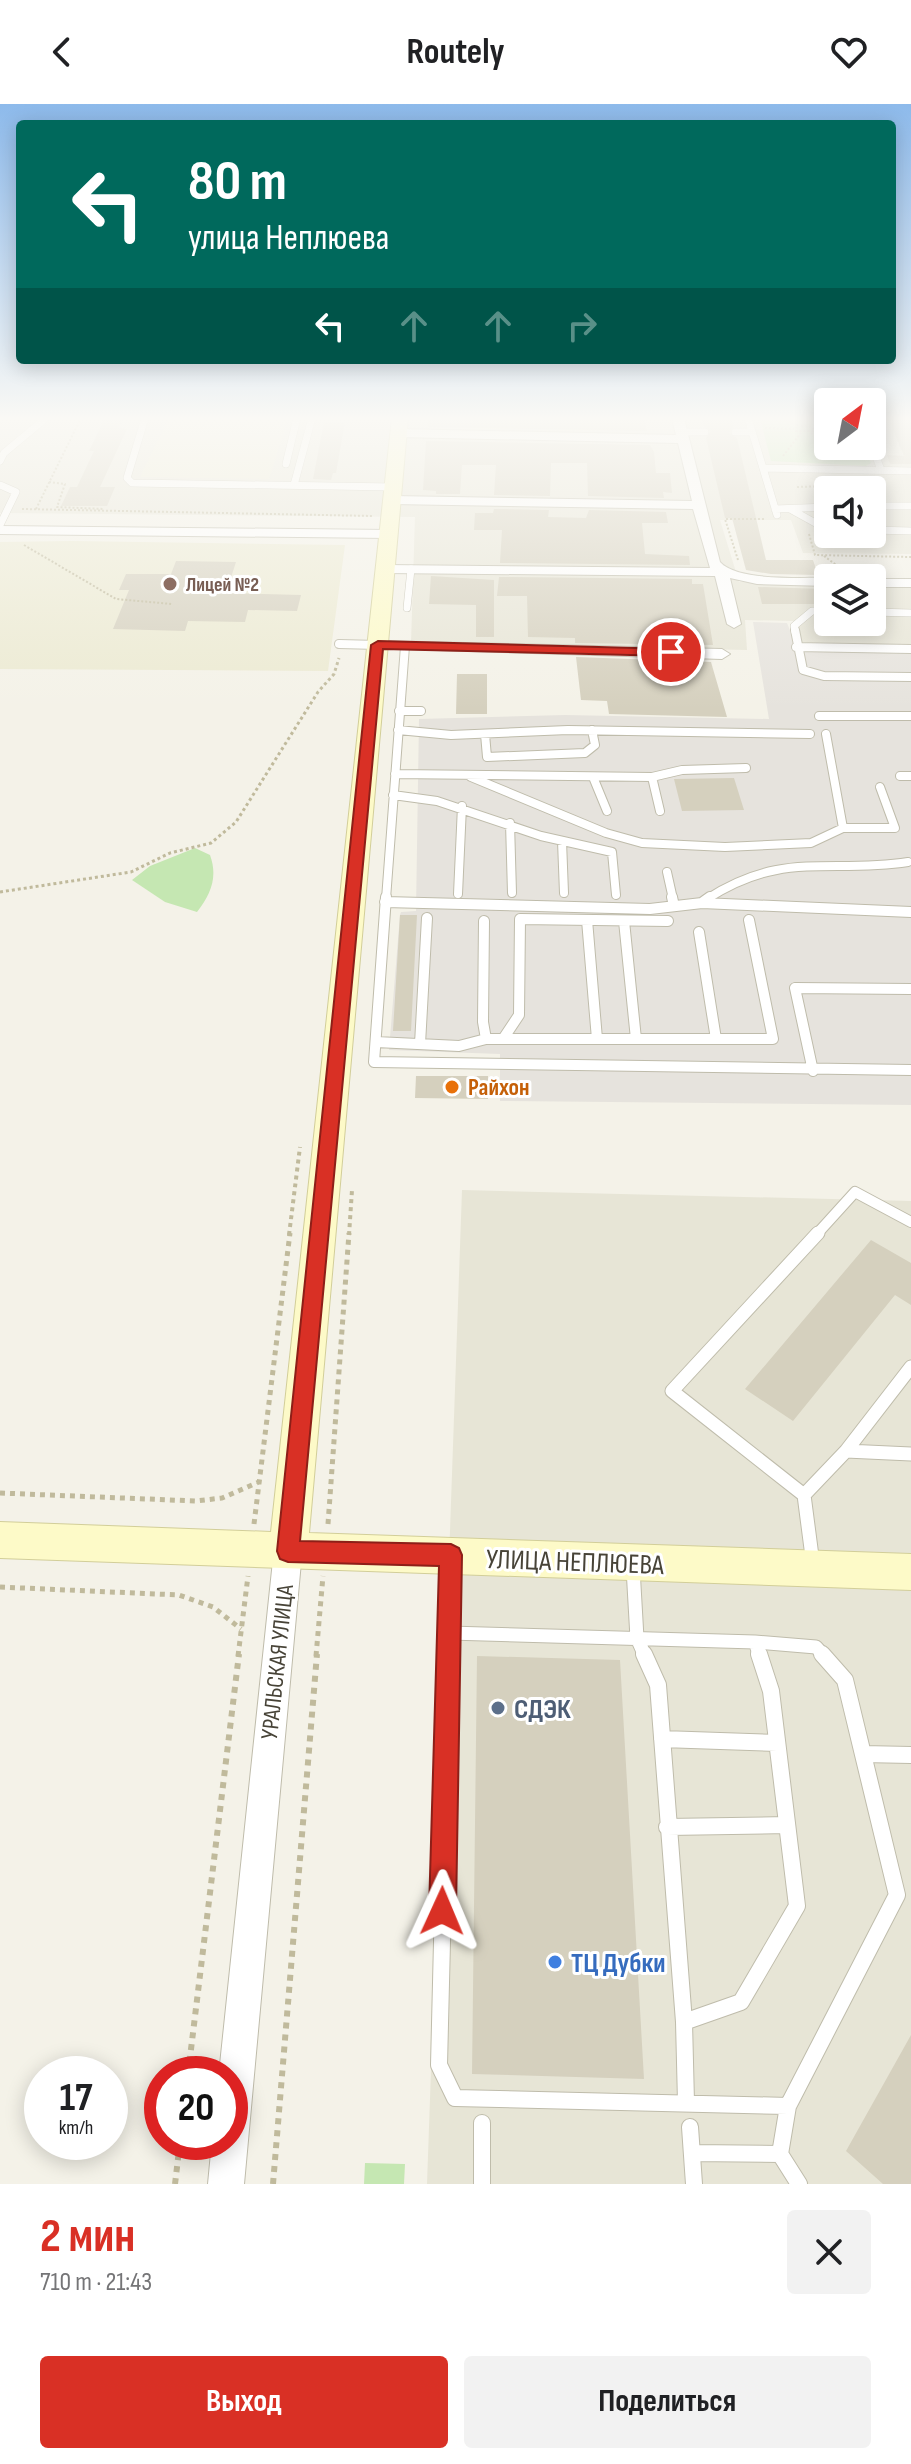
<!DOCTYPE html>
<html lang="ru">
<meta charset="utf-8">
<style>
body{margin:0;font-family:"Sofia Sans Condensed",sans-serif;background:#f2f2f2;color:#202124;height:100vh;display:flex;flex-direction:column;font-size:30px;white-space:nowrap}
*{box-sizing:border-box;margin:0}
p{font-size:26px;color:#757577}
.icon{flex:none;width:44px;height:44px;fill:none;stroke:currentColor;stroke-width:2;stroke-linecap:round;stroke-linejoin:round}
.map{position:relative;height:2080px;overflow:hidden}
.details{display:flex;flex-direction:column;background:#fff;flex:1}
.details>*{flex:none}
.guide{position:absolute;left:16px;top:16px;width:880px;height:244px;border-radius:8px;box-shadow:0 4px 20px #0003;background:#00695c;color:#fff;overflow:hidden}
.needle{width:52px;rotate:32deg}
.tools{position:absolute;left:814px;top:284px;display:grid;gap:16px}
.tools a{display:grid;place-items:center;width:72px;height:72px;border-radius:8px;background:#fff;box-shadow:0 4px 20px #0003;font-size:40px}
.speed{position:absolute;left:24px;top:1952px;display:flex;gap:16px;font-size:40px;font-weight:700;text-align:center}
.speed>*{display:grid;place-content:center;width:104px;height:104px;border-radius:50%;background:#fff;box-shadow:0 4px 20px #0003;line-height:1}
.speed small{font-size:20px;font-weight:400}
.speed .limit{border:12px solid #d22;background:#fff;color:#111}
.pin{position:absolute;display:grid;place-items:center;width:68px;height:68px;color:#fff;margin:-34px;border:4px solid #fff;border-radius:50%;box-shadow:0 2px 8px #0007}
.me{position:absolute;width:88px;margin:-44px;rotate:1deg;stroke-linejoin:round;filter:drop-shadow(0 0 6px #0008)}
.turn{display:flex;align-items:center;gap:28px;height:168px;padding:0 40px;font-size:36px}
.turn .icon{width:104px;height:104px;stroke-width:2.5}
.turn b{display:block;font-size:56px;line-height:68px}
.lanes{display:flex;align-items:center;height:76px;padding:0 40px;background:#0003;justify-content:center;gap:40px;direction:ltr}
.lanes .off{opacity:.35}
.round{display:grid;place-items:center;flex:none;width:84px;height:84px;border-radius:8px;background:#f2f2f2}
.overview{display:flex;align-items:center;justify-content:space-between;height:136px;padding:0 40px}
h1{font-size:48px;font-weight:700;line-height:60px;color:#d93025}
.primary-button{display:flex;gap:16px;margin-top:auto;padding:16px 40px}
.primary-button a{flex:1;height:92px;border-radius:8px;background:#d93025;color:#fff;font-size:32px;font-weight:700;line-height:92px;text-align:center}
.primary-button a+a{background:#f2f2f2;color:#202124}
header{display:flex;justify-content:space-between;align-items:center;height:104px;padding:0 40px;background:#fff;font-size:36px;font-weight:700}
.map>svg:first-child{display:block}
.residential{fill:#e7e5d6;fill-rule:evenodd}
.industrial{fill:#e6e3dd}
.education{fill:#ecead2}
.green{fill:#c5e7b2}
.building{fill:#d5d0be}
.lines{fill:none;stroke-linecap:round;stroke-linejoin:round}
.lane-far4-casing{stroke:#bfbcab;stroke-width:8}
.lane-far3-casing{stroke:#bfbcab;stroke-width:10}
.lane-far2-casing{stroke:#bfbcab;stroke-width:12}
.lane-far1-casing{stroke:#bfbcab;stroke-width:15}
.lane-casing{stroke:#bfbcab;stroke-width:18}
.street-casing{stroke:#bfbcab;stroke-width:2}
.secondary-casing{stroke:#d2ce99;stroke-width:2}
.path-far4{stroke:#c0ba9c;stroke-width:2;stroke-dasharray:2 2;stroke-linecap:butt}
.path-far3{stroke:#c0ba9c;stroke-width:3;stroke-dasharray:3 3;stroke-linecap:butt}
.path-far2{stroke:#c0ba9c;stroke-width:4;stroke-dasharray:4 4;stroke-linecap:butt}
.path-far1{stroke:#c0ba9c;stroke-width:5;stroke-dasharray:5 5;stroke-linecap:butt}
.path{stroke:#c0ba9c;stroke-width:6;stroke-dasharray:6 6;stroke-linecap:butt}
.lane-far4{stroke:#fff;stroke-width:7}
.lane-far3{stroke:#fff;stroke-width:8}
.lane-far2{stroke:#fff;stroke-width:10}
.lane-far1{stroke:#fff;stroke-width:13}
.lane{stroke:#fff;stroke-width:16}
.street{fill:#fff;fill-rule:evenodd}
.secondary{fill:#fdfac8;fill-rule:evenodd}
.route{fill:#d93025;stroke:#8d1f18;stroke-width:2}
.education-dot{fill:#8d6e63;stroke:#fff;stroke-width:3}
.food-dot{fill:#e8710a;stroke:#fff;stroke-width:3}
.service-dot{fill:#5c6f8a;stroke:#fff;stroke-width:3}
.shop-dot{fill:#3f7fe0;stroke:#fff;stroke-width:3}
.labels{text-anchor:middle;stroke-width:6;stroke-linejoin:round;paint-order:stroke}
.far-education-label{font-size:20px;font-weight:bold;fill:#785e54;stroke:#fff;text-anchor:start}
.food-label{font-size:24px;font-weight:bold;fill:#c56008;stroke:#fff;text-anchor:start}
.street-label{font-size:24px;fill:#474337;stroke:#fff}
.near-street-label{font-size:28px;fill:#474337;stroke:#fff}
.near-service-label{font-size:28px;font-weight:bold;fill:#4e5e75;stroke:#fff;text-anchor:start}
.near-shop-label{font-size:28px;font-weight:bold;fill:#366cbe;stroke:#fff;text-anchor:start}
</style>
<header><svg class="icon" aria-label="back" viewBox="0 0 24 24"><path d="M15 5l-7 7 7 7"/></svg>Routely<svg class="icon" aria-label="heart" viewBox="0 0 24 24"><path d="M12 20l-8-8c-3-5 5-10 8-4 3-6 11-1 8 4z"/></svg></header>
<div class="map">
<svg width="911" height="2080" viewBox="0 0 911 2080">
<rect width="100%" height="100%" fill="#f4f2e8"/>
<path class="residential" d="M0,314H828V342H872V314H911V450L803,449L791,416H720L739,478L828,480V518H872V481L911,482V541L801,538L794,517L745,516L747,546L411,539L415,413L0,409ZM828,386H872V430H828Z
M462,1086L911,1097V2080H427Z"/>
<path class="industrial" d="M753,518L787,519L797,544L911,546V1001L500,997V950L389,946L400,811L401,808L416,807L419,615L565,611L769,615Z"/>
<path class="education" d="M169,314H288L269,375L140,373Z
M72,437L345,441L328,567L0,565V438Z"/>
<path class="green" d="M760,314H828V342H864L871,359L866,362L771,357Z
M195,744L210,751C218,773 211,790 197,808L165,798L132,776L150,762Z
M365,2059L405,2060L404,2080H364Z"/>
<path class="building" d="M105,314H124L119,324L127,325L100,383H115L107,402H61L70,383H77L94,347H89Z
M428,314L644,315L647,327L428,323Z
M702,314H731L733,322L729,329L737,334L766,456H813L818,471L771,470L746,466L732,414H725L706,334L711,327L704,322Z
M888,314H911V360H890L887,351L904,352Z
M324,318H345L336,369H333L331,376L313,375Z
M426,337L650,341L654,348L656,369H670L672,389L663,388L664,394L588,392L587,359H551L550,392L494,391L496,361H462L460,390H436V387L423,386Z
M494,405L549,406L548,413L586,414L589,406L666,408L668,419H642L645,450L689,452L690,461L500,459L502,426H474L475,409H493Z
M176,457L236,458L226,489L301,491L297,507L248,506L245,518L188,517L185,527L113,525L129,486H119L126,470H171Z
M431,472L494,476V533H476V501L429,500Z
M499,473L692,475V480H703L713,541L575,539V534L528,533L527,492H497Z
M758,483L823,485L828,500H762Z
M576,553L711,558L727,613L609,610L607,597L581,596Z
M457,570H487V610H456Z
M734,674L744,706L682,707L674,675Z
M400,811H417L411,927H393Z
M416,972H488V995L415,994Z
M871,1136L911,1159V1201L895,1191L793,1317L745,1285Z
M477,1552L620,1556L644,1975L472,1970Z
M911,1931V2080H883L846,2047Z"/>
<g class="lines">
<g class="lane-far4-casing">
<path id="lane-far4" d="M145,314L127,374L132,379L393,383
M748,314L777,411
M681,328H705
M735,328H752
M872,342L881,366
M0,357L4,349L46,314
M286,360L297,314
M763,364L911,367
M0,381L16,388L0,421
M294,381L312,314
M872,402H911
M775,405L828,403
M790,405L828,426
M872,426L911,427
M407,504L411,465
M872,508L911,509
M795,528L794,522L812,507H828"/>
</g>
<g class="lane-far3-casing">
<path id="lane-far3" d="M795,526L803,566L824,572L911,573
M339,540L378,541
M796,543L911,545
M399,607H421
M819,612H911
M398,626L451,631L568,626L810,630
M485,630L487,653L585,649L595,641L592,626
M826,630L843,724
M395,670L652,673L660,707
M900,672H911
M471,673L606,729L642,739L725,743L811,739L843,724H895L880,683
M593,673L607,707
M652,673L682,666L746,664
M393,691L437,697L541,732L612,748L616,791
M510,719L512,789
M562,737L564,789
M667,768L673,795
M458,790L462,702
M386,795L405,542
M707,795C782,746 829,770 908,758"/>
</g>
<g class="lane-far2-casing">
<path id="lane-far2" d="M386,793L374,958L911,966
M672,793L674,802
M385,798L650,805L702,799L911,808
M703,798L710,793
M587,816L597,935
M484,817L483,918L486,935
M624,817L636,935
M699,828L716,935
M503,935L519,911L520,815L668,817
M376,938L459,942L486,935H773L749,816
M420,940L427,814
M813,967L795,884L911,885
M816,1131L855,1088L911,1118"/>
</g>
<g class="lane-far1-casing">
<path id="lane-far1" d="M846,1347L911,1350
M804,1391L672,1287L818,1129
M813,1460L804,1391L846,1347L911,1263
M633,1464L637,1534L645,1552
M449,1529L755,1538L816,1543L824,1552
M755,1538L760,1552
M449,1552L451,1456"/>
</g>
<g class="lane-casing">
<path id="lane" d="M449,1550L439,1961L455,1994L788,2002
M644,1550L658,1581L684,1918L686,1998
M662,1635L777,1639
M863,1650L911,1651
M667,1723L787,1721
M684,1918L741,1898L797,1802L771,1587L759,1550
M482,2019V2080
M690,2023L694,2080
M692,2049L780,2050
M799,2080L780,2050L788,2002L897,1791L845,1576L822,1550"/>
</g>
<g class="street-casing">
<path id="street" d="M672,314H684L720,458C738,478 801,473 828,474V482L757,480L730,474L741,520L734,524L727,520L715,472L385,469L378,465L385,461L710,464L693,405L392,400L386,396L392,392L692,397L678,339L398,333L392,329L398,325L676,331Z
M0,422L389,426L396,430L389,434L0,430Z
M872,475H911V483H872Z
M378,537L722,545L730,550L722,555L373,544L371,541Z
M288,1434L298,1438L302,1447L244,2080H208L212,2038H230V1970H219L274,1447L278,1438Z"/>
</g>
<g class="secondary-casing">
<path id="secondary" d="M392,314H408L309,1429L911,1450V1486L0,1454V1418L271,1428Z"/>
</g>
<path class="path-far4" d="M781,314L797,321
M797,321L812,323L814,327H796Z
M765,324L794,325
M811,329L828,341
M830,342L844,352
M783,352L801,329
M49,378L65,380L57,403L104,405
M797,383L828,382
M22,405L373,412
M36,405L81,314
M809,430L815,451L911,453
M24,441L116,495L172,500
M824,452L839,463L847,474
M738,456L725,415H764"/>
<path class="path-far3" d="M0,788L131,768L170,749L211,739L236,718L318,588L334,570L339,554"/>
<path class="path-far2" d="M289,1131L300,1043
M349,1131L352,1086"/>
<path class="path-far1" d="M0,1389L196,1397L222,1394L259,1378
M254,1420L290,1129
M328,1420L349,1129
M0,1483L179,1491L213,1503L241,1525
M238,1552L248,1472
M316,1552L323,1472"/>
<path class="path" d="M188,1970L239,1550
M175,2080L180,2038
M273,2080L317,1550"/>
<use href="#lane-far4" class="lane-far4"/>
<use href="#lane-far3" class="lane-far3"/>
<use href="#lane-far2" class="lane-far2"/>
<use href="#lane-far1" class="lane-far1"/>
<use href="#lane" class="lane"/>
<use href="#street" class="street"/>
<use href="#secondary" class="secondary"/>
</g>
<linearGradient id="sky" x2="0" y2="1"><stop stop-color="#8dbaeb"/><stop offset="0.52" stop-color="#faf9f5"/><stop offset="1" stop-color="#faf9f5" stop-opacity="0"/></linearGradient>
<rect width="911" height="605" fill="url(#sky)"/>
<path class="route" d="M378,537L671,545L677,548L671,552L383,545L300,1437L451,1440L459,1444L462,1451L456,1807L452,1816L442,1820L433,1816L429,1807L439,1462L288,1458L280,1455L277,1447L371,541Z"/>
<circle class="education-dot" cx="170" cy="480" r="8"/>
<circle class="food-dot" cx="452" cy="983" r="8"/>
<circle class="service-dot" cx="498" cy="1604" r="8"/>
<circle class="shop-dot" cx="555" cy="1858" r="8"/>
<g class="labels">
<g class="far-education-label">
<text x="186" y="487">Лицей №2</text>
</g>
<g class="food-label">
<text x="468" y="991">Райхон</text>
</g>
<g class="street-label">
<text transform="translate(277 1558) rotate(-84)" y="8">УРАЛЬСКАЯ УЛИЦА</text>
</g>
<g class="near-street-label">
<text transform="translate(575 1457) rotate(2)" y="10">УЛИЦА НЕПЛЮЕВА</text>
</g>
<g class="near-service-label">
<text x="514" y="1614">СДЭК</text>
</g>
<g class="near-shop-label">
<text x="571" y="1868">ТЦ Дубки</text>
</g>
</g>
</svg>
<div class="tools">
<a><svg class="needle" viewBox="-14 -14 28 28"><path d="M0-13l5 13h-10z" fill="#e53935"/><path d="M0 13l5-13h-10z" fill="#757577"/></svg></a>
<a><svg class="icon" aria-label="sound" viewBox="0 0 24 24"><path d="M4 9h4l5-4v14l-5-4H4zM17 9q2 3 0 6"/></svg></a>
<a><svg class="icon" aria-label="layers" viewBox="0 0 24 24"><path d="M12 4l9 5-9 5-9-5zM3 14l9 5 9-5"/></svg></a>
</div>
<div class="speed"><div>17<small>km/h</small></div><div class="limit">20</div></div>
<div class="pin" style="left:671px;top:548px;background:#d93025"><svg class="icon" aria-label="arrive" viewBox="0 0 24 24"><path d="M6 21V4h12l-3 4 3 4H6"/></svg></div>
<svg class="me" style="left:442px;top:1807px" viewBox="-20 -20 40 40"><path d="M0-17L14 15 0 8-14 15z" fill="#d93025" stroke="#fff" stroke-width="4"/></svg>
<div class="guide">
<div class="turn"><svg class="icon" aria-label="left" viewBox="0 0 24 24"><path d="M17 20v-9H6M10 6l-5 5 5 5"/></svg><div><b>80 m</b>улица Неплюева</div></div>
<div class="lanes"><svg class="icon" aria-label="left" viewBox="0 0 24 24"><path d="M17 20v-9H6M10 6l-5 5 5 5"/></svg><svg class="icon off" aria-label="ahead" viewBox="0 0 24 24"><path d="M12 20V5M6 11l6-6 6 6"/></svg><svg class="icon off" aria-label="ahead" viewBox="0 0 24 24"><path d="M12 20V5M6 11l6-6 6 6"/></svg><svg class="icon off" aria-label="right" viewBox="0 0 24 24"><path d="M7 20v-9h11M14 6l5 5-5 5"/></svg></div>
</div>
</div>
<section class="details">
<div class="overview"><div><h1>2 мин</h1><p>710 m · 21:43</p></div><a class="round"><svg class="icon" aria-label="close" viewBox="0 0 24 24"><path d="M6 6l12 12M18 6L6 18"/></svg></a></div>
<div class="primary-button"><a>Выход</a><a>Поделиться</a></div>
</section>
